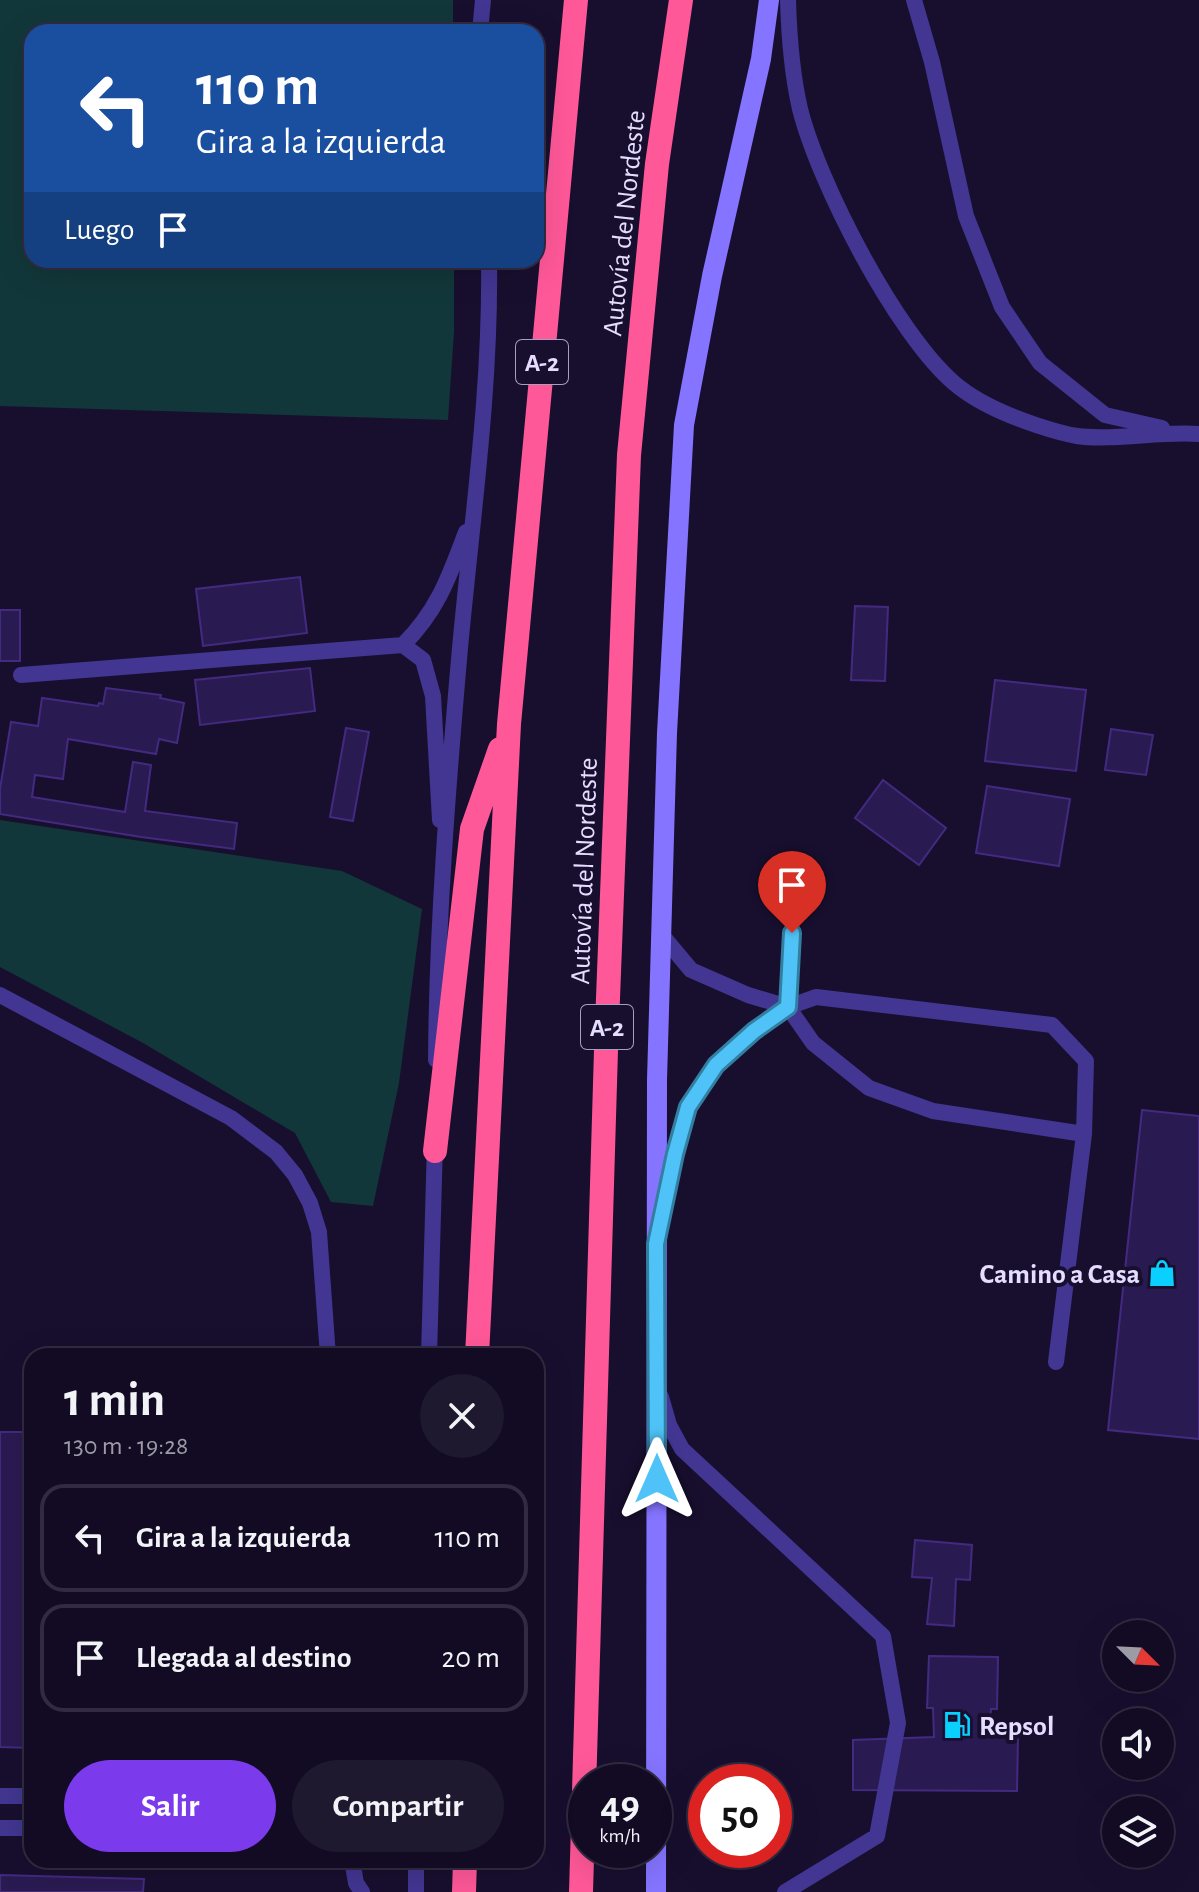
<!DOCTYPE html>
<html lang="es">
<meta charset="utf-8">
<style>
body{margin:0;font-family:"Alegreya Sans",sans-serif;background:#1f1930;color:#f1f3f6;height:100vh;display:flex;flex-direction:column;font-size:30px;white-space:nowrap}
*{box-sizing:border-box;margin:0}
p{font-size:26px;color:#9c9ba6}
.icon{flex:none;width:44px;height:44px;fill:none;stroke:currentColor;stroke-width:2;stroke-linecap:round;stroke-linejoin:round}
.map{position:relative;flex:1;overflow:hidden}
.drawer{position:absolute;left:24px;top:1348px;width:520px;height:520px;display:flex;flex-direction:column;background:#120b23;border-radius:24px;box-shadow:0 8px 32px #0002,0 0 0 2px #312b41}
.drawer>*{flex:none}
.banner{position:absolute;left:24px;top:24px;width:520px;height:244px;border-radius:24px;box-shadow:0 8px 32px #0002,0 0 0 2px #312b41;background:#1a4fa0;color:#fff;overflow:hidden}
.needle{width:52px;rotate:114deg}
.buttons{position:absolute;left:1102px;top:1620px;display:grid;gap:16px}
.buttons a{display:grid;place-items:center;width:72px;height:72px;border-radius:50%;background:#120b23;box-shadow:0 8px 32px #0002,0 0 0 2px #312b41;font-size:40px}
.speed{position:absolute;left:568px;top:1764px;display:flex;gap:16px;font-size:40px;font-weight:700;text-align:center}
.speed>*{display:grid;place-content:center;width:104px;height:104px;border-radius:50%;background:#120b23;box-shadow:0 8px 32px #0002,0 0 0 2px #312b41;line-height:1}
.speed small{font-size:20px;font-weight:400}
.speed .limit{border:12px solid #d22;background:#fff;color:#111}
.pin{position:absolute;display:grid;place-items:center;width:68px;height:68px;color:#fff;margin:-82px -34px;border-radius:50% 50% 50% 0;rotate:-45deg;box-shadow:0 0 8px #0007}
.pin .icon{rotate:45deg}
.me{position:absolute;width:88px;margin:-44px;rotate:0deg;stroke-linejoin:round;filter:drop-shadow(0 0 6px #0008)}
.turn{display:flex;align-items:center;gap:28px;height:168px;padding:0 40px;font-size:36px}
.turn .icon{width:104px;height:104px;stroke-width:2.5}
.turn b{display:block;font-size:56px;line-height:68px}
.then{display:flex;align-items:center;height:76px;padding:0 40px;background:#0003;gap:16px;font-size:30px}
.round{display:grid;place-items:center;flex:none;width:84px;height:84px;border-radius:42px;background:#1f1930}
.head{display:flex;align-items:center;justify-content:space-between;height:136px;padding:0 40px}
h1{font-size:48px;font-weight:700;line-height:60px}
.primary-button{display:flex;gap:16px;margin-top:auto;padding:16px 40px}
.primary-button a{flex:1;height:92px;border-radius:48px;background:#7c3aed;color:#fff;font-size:32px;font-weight:700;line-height:92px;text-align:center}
.primary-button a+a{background:#1f1930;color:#f1f3f6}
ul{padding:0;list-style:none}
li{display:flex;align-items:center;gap:24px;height:108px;margin:0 16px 12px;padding:0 24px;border:4px solid #312b41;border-radius:24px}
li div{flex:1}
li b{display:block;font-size:30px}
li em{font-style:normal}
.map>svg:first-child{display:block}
.green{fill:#12373a}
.building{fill:#2a1a52;stroke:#432a80;stroke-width:2}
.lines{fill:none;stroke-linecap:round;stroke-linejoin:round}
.service{stroke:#423692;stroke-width:16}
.secondary{stroke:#8574ff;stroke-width:20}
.motorway{stroke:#ff5899;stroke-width:24}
.route-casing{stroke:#337fa1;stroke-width:20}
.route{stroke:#4fc3f7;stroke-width:14}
.labels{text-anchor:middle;stroke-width:8;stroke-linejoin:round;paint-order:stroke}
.shield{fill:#180f2f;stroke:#a79fc1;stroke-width:2}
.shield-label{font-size:26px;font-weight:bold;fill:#e4ddff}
.street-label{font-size:28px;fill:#e4ddff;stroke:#180f2f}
.poi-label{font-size:28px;font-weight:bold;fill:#e4ddff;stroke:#180f2f;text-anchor:end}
</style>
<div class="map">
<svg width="1199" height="1892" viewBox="0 0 1199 1892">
<rect width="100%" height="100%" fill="#180f2f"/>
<path class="green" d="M0,0H453V32H32V260H454V332L448,420L0,406Z
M0,820L342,871L422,909L399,1083L373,1206L331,1202L295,1133L143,1043L0,967Z"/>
<path class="building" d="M300,577L307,633L203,646L196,589Z
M855,606L888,607L885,681L851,680Z
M0,610H20V661H0Z
M310,668L315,711L200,725L195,680Z
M995,680L1086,690L1076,771L985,761Z
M106,688L161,695L160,698L184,703L177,743L159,739L156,754L68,739L63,779L35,775L32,797L125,812L133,762L151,765L145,811L237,823L234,849L141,837L0,814V789L11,722L38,726L42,698L98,706L99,703L103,704Z
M346,728L369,732L353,821L330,817Z
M1111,729L1153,735L1146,775L1105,770Z
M883,780L946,828L919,865L855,818Z
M987,786L1070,799L1059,866L976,853Z
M1142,1110L1199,1116V1439L1108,1430Z
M0,1432H32V1748L0,1747Z
M915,1540L972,1545L970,1580L956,1579L954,1626L927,1624L932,1578L912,1577Z
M929,1656L998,1657L997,1709H991L989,1734L1018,1736L1017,1791L853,1790V1740L934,1737L933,1708H927Z
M0,1875L144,1879L143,1892H0Z"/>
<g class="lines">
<path class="service" d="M788,0C789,36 792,74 800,109C819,184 896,333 954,383C976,402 1009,416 1036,425C1048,429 1064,434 1077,436C1114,441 1160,431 1199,434
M914,0L932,62L966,216L1002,307L1040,363L1105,415L1162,428
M480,32L483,0
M403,645L423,660L433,696L440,820
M21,675L403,645C438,610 449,577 466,532
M660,933L691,970L748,995L788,1007
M792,933L788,1007L813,1043L869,1088L933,1111L1084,1134
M0,995L231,1118L276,1152L295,1175L310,1203L319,1232L328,1356
M436,1060C437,923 448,785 460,648C472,518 491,390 489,260
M663,1211L688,1107L716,1065L754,1031L788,1007L816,997L1052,1025L1086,1061L1084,1134L1056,1362
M429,1356L435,1143
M661,1397L669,1425L682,1449L883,1636L898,1723L877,1836L785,1892
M0,1796H32
M0,1828H32
M352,1860L356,1883L362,1892
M416,1892V1860"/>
<path class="secondary" d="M656,1892L657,1080L667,733L684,425L712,276L761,59L769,0"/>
<path class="motorway" d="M435,1151L472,829L500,749
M477,1356L509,724L576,0
M464,1892L465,1860
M581,1892L606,1050L629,455L657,164L681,0"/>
</g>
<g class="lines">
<g class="route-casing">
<path id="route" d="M657,1479L656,1244L675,1154L688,1107L716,1065L754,1031L788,1007L792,933"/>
</g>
<use href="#route" class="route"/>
</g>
<defs>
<g id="shop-bare" transform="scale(2.16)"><path d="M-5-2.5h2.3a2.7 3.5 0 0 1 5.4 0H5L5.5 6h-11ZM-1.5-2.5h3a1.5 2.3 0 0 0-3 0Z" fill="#09d0ff" stroke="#180f2f" stroke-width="2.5" paint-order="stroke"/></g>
<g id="fuel-bare" transform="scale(2.16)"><path d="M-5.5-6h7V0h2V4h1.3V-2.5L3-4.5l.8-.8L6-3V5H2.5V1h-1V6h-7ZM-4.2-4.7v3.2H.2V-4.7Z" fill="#09d0ff" stroke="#180f2f" stroke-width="2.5" paint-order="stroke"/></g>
</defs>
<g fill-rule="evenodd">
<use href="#shop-bare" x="1162" y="1273"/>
<use href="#fuel-bare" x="957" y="1725"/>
</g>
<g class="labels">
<g class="shield">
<rect x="516" y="340" width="52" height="44" rx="6"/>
<rect x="581" y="1005" width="52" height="44" rx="6"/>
</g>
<g class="shield-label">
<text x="542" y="371">A-2</text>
<text x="607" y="1036">A-2</text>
</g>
<g class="street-label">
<text transform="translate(623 223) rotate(-84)" y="10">Autovía del Nordeste</text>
<text transform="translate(583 871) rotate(-88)" y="10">Autovía del Nordeste</text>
</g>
<g class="poi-label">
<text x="1140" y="1283">Camino a Casa</text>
<text x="979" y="1735" text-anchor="start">Repsol</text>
</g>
</g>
</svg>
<div class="buttons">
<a><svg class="needle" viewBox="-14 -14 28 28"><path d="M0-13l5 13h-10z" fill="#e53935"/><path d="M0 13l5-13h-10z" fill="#9c9ba6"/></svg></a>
<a><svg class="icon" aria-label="sound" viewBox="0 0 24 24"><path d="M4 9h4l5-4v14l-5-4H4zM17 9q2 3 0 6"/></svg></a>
<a><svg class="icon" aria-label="layers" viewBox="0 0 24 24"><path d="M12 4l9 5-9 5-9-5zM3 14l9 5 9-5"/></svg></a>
</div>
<div class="speed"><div>49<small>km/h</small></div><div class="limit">50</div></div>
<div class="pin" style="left:792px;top:933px;background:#d93025"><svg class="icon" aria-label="arrive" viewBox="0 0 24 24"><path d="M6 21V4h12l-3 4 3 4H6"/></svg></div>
<svg class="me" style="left:657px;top:1479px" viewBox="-20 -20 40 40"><path d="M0-17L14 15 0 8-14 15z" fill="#4fc3f7" stroke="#fff" stroke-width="4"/></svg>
<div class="banner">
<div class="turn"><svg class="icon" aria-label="left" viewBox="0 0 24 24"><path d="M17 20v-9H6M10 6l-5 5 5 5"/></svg><div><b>110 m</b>Gira a la izquierda</div></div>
<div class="then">Luego<svg class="icon" aria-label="arrive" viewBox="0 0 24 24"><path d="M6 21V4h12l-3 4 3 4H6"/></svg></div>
</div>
<section class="drawer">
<div class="head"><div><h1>1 min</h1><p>130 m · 19:28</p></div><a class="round"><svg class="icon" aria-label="close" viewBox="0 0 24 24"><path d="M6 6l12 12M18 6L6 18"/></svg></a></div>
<ul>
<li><svg class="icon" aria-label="left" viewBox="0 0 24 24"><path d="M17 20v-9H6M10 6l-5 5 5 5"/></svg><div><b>Gira a la izquierda</b></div><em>110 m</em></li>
<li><svg class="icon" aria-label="arrive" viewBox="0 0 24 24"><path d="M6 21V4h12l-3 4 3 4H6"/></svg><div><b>Llegada al destino</b></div><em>20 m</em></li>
</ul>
<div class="primary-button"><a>Salir</a><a>Compartir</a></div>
</section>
</div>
